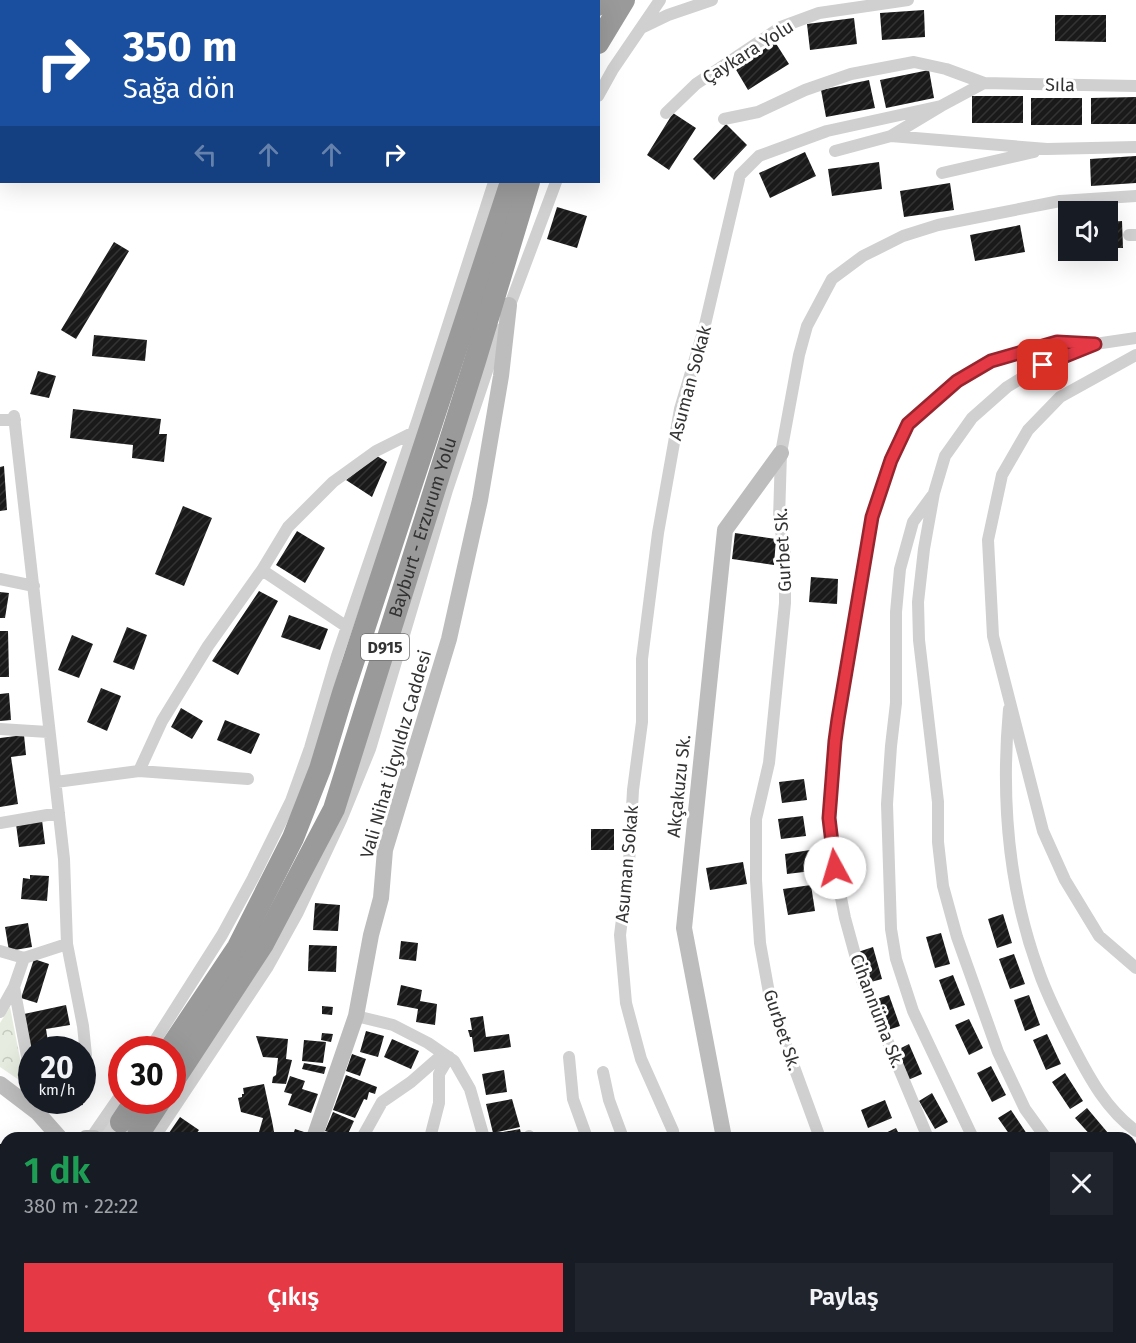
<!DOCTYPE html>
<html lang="tr">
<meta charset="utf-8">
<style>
body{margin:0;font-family:"Fira Sans",sans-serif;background:#20242c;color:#f1f3f6;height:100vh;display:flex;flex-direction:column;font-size:22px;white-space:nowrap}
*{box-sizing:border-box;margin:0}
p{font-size:20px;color:#9ea1a6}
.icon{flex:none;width:33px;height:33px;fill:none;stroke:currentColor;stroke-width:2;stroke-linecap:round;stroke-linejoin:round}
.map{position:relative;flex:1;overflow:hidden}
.sheet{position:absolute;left:0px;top:1132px;width:1137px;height:212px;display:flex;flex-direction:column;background:#171b24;border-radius:18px 18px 0 0;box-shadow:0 6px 24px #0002}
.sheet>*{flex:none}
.top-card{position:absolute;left:0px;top:0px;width:600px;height:183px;box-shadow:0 6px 24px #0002;background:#1a4fa0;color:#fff;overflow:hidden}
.fabs{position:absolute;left:1058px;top:201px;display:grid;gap:12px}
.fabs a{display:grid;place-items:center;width:60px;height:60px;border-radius:0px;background:#171b24;box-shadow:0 6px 24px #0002;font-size:30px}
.speed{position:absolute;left:18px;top:1036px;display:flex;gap:12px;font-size:30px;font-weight:700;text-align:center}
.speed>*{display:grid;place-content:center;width:78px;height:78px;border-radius:50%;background:#171b24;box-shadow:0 6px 24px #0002;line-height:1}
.speed small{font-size:15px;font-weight:400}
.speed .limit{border:9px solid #d22;background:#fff;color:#111}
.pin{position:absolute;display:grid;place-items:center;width:51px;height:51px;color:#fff;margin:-26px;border-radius:12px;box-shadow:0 3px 9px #0006}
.me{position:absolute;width:66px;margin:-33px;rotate:354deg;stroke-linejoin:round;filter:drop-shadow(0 0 4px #0008)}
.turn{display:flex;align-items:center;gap:21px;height:126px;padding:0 24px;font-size:27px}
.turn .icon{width:78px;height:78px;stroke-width:2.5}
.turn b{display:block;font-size:42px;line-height:51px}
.lanes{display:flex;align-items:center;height:57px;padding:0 24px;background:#0003;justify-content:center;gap:30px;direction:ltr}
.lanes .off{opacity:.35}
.round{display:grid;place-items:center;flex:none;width:63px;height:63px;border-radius:0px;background:#20242c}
.head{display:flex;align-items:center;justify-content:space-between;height:102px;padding:0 24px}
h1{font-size:36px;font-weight:600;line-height:45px;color:#1e9e55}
.button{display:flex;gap:12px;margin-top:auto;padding:12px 24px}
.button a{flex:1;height:69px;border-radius:0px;background:#e63946;color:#fff;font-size:24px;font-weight:600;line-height:69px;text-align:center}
.button a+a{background:#20242c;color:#f1f3f6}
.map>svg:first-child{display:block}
.park{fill:url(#park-crowns)}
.building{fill:url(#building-hatch)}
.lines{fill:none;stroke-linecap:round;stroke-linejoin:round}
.highway-tunnel{stroke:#d6d6d6;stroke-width:22;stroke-dasharray:22 11;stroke-linecap:butt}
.street{stroke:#d0d0d0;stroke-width:12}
.secondary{stroke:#bdbdbd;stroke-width:16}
.highway{stroke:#9a9a9a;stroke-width:22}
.route-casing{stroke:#96252e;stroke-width:15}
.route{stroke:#e63946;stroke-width:10}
.labels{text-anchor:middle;stroke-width:6;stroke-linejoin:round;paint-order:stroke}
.shield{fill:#fff;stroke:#707070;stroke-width:1.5}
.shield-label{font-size:16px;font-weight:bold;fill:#333}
.street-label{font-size:18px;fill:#333;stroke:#fff}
</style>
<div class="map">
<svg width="1136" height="1343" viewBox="0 0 1136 1343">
<defs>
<pattern id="park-crowns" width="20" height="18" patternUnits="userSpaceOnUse" patternTransform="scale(1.5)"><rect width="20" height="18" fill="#e6ecdf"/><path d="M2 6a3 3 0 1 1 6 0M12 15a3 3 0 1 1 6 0" fill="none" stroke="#c6cbc0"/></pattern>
<pattern id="building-hatch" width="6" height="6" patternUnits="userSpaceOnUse" patternTransform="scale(1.5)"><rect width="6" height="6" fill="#1a1a1a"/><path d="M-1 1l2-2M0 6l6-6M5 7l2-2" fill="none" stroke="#333"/></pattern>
</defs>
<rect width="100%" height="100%" fill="#fff"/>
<path class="park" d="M10,1007L25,1084L0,1067V1023Z"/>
<path class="building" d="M924,10L925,37L882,40L880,13Z
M1055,15H1106V42L1055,41Z
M854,18L857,44L810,50L807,24Z
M775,42L789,64L748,90L735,68Z
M929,70L934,98L886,108L880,80Z
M869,80L875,108L826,117L821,90Z
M972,96H1023V123H972Z
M1136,97V124H1091V98Z
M1031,98H1082V125H1031Z
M673,113L696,128L669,170L647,155Z
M726,124L747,145L714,180L693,159Z
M805,152L816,176L770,198L759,173Z
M1136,156V183L1091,186L1090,159Z
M879,162L882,189L832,196L828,169Z
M950,183L954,210L904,217L900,191Z
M557,207L587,216L577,248L547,239Z
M1122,221L1123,248H1107V222Z
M1020,225L1025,252L975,261L970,235Z
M114,242L129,251L76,339L61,330Z
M94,335L147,340L145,361L92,356Z
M38,371L56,376L49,398L30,394Z
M73,409L161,419L159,434H167L164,462L132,458L133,445L70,438Z
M377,456L387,462L372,497L346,480Z
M4,466L7,510L0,511V467Z
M183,506L212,518L184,586L155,574Z
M297,531L325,548L305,583L276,565Z
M735,533L776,539L774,565L732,559Z
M811,577L838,579L837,604L809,602Z
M259,591L278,601L238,675L212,661Z
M0,592L9,593L5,618H0Z
M289,615L328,629L320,650L281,637Z
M127,627L147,635L134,670L113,662Z
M0,631H8L9,677H0Z
M72,635L93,644L79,678L58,670Z
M101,688L121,696L107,731L87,722Z
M9,693L11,720L0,721V694Z
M181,708L203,721L192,739L171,727Z
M225,720L260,734L251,754L217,740Z
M24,735L26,755L11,757L18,804L0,807V738Z
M804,779L807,800L782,803L779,782Z
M803,816L806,836L781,839L778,819Z
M42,820L45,844L19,847L16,824Z
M591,829H614V850H591Z
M810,850L812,871L787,874L785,854Z
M743,862L747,884L710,890L706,868Z
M30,875L49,876L47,901L21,899L23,878L30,879Z
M811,885L815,911L788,915L783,889Z
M315,903L340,905L338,931L313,930Z
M1003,914L1012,943L997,948L988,919Z
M28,923L32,947L9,951L5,927Z
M941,933L950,964L935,968L926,937Z
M401,941L418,943L416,961L399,959Z
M309,945L337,946L336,972L308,971Z
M873,947L882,979L867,983L858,952Z
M1014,954L1025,984L1010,989L999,959Z
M34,959L49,964L37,1003L21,998Z
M953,975L965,1005L950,1010L939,980Z
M401,985L422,990L420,1001L437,1004L435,1025L416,1022L418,1009L397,1005Z
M889,995L900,1026L885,1031L874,1000Z
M1029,995L1040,1025L1025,1031L1014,1000Z
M66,1005L70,1025L46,1029L49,1048L30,1050L24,1014Z
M322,1006L333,1007L332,1015L322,1014Z
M483,1016L486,1037L509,1034L511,1047L474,1052L472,1037H470L468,1030H472L470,1018Z
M969,1019L983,1048L969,1055L955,1025Z
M366,1031L384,1036L378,1057L360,1052Z
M322,1033L333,1034L331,1042L321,1040Z
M1047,1034L1061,1064L1046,1070L1033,1040Z
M256,1036L288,1039L286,1059L292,1060L286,1084L272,1083L273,1077L276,1075L278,1058L263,1057Z
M392,1039L419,1051L411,1069L384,1057Z
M304,1040L326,1042L323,1063L302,1061Z
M75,1042L77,1050H50V1047Z
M909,1044L922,1074L908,1080L895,1051Z
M352,1054L366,1059L360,1076L346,1071Z
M304,1063L326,1067L324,1074L302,1069Z
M991,1066L1006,1095L992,1102L977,1073Z
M504,1070L507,1092L486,1095L482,1074Z
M1065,1073L1083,1101L1070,1109L1052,1082Z
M346,1075L377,1087L375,1094L369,1092L367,1100L364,1099L355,1118L333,1110Z
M290,1076L305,1081L302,1089L318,1094L311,1113L288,1105L292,1094L284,1092Z
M264,1084L272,1121L275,1137L259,1132L263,1118L241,1112L238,1098L242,1097V1094H244L243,1088Z
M932,1093L948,1122L935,1129L919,1101Z
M512,1099L520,1127L493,1133L486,1104Z
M885,1100L892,1118L868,1128L861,1110Z
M42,1101H82L83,1105L63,1108L62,1105L44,1107Z
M1087,1108L1108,1133L1102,1138H1093L1075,1118Z
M1011,1110L1029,1137L1026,1138H1012L998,1118Z
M333,1112L354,1121L346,1138L325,1131Z
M180,1117L199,1130L193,1138H178L169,1133Z
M896,1128L901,1138H875Z
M295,1129L304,1132L301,1138H292Z
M520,1129L522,1138H492V1134Z
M6,1143V1173L0,1174V1144Z
M1131,1153L1136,1157V1169L1131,1175Z
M167,1338H180L190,1343H164Z
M267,1338H315V1343H265Z
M390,1338H402L403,1343H388Z
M437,1338L438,1343H416V1339Z
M666,1338H679L688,1343H663Z
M766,1338H788L785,1343H775Z
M806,1338H829L826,1343H804Z"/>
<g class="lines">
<path class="highway-tunnel" d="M110,1138L121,1122"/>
<path class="street" d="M581,2L582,0
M641,28L668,15L712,0
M984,83L1136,86
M598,96L613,69L660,0
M666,113L696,84L781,27L819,13L908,0
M724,119L758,112L805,90L851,74L914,62L946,69L984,83L941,106
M835,151L891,136
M942,173L1034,152
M1129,235H1136
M507,313L556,182
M1136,355L1060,397L1028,430L1002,475L988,540L993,636L1043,831L1065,880L1099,936L1136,968
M14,416L64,859L67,944L83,1026L86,1055
M0,420H15
M932,496L913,522L900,569L896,612V703L891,746L887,804L891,929L896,959L913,1011L973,1138
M262,570L347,627
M0,579L34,586
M1009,709C1001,797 1008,886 1038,969C1047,996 1061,1023 1074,1048C1090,1079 1107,1110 1136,1131
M0,729L48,732
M139,771L162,721L208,646L262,570L288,527L333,482L376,451L414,432
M56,782L139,771L248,779
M0,823L59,813
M0,951L24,958
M14,987L32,1083
M0,1012L14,987L24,958L67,944
M356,1016L393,1025L428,1043L454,1061L470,1089L484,1138
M149,1050L222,935L253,878L291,801L310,748L337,656L418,419L494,182
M569,1057L573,1099L587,1138
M603,1072L609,1100L623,1138
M529,1136L530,1138
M91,1138L122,1093
M154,1138L267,968L298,912L341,820L370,749L447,490L501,329
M362,1138L382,1102L411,1082L443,1054
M430,1138L439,1103V1074L449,1057
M674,1138L673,1131L641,1059L626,1003L620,935L629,864L633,790L642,722V659L658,533L680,409L704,329L740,175L759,156L827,131L941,106L891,136L1047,149L1136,147
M820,1138L771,1004L760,943L756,880V819L769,763L785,603V554L779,519L781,453L799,355L807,326L832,279L863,256L903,236L938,225L1060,201L1136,196
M928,1138L862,980L845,918L835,868L829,817L835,741L872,517L890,460L908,424L957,381L991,361L1057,342L1095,344L1136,338
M1046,1138L1025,1109L998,1052L957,937L943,886L938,842V802L919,640L918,602L924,549L934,493L945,456L972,418L1007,387L1043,365L1091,346
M0,1279L6,1269
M245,1338L249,1343
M408,1338L409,1343
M447,1338V1343
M556,1338L558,1343
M577,1338L593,1339L601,1343
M619,1338L622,1343
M702,1338L710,1343
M754,1338L761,1343
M18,1343L21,1338
M81,1343L85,1338
M229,1343L230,1338"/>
<path class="secondary" d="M0,1084L37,1112L60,1138
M86,1138H94
M314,1138L356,1016L371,935L381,898L385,850L449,639L480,500L501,376L509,305
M724,1138L684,928L725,530L781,453
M1131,1213L1136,1214
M347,1338L356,1343
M214,1343L218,1338"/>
<g class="highway">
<path d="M598,5L602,0"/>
<path d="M598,43L624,0"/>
<path d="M169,1050L238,947L293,838L320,769L343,693L511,182"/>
<path id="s1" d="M172,1083L263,944L334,809L475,361L529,182"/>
<path d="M121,1122L135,1101"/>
<path d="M138,1135L160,1101"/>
<path d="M0,1308L6,1298"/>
<path d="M5,1343L8,1338"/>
</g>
</g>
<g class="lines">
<g class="route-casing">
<path id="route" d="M835,868L829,818L835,741L838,719L872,517L891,460L908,424L957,381L991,361L1057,342L1095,344L1043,365"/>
</g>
<use href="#route" class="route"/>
</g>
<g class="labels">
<rect class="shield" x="361" y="634" width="48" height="26" rx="4.5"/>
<g class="shield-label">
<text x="385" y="653">D915</text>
</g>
<g class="street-label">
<text transform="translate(748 52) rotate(-32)" y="6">Çaykara Yolu</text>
<text transform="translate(1060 85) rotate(1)" y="6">Sıla</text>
<text transform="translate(690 383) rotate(-75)" y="6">Asuman Sokak</text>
<text dy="6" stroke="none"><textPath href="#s1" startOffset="614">Bayburt - Erzurum Yolu</textPath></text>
<text transform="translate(783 550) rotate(-93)" y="6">Gurbet Sk.</text>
<text transform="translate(396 754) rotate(-74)" y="6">Vali Nihat Üçyıldız Caddesi</text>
<text transform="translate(679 786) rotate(-84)" y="6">Akçakuzu Sk.</text>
<text transform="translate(627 864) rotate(-85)" y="6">Asuman Sokak</text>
<text transform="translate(877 1011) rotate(69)" y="6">Cihannüma Sk.</text>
<text transform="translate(782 1030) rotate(72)" y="6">Gurbet Sk.</text>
</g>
</g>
</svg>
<div class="fabs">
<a><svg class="icon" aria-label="sound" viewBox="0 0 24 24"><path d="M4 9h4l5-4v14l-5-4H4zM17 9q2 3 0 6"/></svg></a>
</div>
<div class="speed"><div>20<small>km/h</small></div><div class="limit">30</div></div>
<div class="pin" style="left:1043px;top:365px;background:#d93025"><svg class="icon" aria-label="arrive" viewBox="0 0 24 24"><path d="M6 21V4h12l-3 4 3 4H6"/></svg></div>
<svg class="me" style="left:835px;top:868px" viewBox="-20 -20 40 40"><circle r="19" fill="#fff"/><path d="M0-13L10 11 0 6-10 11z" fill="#e63946"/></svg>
<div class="top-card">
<div class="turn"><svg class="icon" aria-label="right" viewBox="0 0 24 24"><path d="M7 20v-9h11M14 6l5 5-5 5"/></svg><div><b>350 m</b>Sağa dön</div></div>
<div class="lanes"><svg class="icon off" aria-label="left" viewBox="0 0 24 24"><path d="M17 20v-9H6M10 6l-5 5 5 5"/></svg><svg class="icon off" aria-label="ahead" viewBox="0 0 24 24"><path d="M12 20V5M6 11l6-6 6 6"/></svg><svg class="icon off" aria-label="ahead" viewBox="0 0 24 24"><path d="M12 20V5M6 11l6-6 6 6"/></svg><svg class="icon" aria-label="right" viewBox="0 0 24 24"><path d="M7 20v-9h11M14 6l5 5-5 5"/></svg></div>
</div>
<section class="sheet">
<div class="head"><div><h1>1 dk</h1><p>380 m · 22:22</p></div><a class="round"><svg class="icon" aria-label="close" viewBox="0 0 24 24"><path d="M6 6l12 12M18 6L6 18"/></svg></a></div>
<div class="button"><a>Çıkış</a><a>Paylaş</a></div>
</section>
</div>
